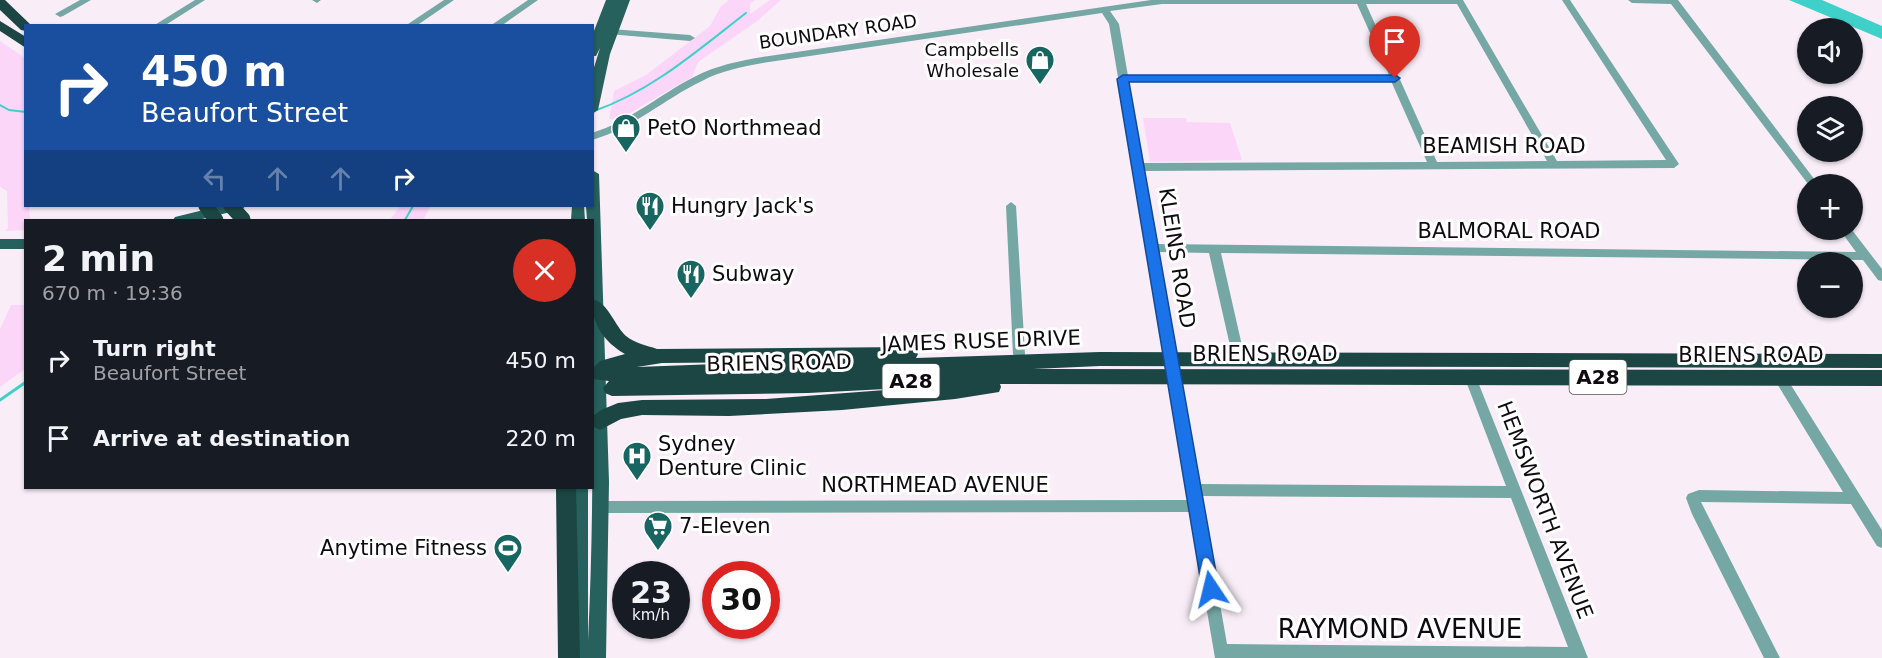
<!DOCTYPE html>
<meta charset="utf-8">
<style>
body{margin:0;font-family:"DejaVu Sans",sans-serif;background:#20242c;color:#f1f3f6;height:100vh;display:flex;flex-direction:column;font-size:22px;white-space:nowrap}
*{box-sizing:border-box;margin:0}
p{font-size:20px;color:#9ea1a6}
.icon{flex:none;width:33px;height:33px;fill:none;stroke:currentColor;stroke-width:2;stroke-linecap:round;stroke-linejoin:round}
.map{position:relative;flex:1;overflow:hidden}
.sheet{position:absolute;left:24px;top:219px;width:570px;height:270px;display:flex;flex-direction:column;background:#171b24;border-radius:0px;box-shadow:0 2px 4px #0004}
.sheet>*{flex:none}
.banner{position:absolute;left:24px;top:24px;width:570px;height:183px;border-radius:0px;box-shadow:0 2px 4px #0004;background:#1a4fa0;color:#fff;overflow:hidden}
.tools{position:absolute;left:1797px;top:18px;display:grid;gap:12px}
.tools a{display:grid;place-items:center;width:66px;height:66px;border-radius:50%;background:#171b24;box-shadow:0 2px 4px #0004;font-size:30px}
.speed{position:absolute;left:612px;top:561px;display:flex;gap:12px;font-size:30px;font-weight:700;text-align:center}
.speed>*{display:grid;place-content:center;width:78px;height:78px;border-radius:50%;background:#171b24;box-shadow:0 2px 4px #0004;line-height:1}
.speed small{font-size:15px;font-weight:400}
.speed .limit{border:9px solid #d22;background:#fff;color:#111}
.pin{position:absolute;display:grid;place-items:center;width:51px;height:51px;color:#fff;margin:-62px -26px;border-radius:50% 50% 50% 0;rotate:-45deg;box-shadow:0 0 6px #0007}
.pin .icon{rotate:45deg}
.me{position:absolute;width:66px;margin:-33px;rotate:350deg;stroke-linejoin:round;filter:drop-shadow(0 0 4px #0008)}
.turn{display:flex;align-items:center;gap:21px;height:126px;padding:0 18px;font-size:27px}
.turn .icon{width:78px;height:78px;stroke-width:2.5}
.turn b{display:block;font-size:42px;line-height:51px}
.lanes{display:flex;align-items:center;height:57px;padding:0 18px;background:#0003;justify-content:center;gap:30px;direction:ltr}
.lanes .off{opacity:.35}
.round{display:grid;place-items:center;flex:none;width:63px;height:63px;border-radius:32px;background:#20242c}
.summary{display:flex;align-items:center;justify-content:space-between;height:102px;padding:0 18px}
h1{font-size:36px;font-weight:600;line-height:45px}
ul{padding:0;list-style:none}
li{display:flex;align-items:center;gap:18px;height:78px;padding:0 18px}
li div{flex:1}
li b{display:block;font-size:22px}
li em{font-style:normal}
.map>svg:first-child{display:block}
.green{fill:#fbd6f8}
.water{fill:#40d0ca}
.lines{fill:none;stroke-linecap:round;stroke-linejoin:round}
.stream-far1{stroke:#40d0ca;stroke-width:2}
.stream{stroke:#40d0ca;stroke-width:3}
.minor{fill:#75a7a4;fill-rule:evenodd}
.major{fill:#26615e;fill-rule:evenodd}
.highway{fill:#1b4644;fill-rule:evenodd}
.highway-bridge{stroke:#1b4644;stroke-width:15}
.route{fill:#1a73e8;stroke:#114b97;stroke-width:1.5}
.labels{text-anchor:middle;stroke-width:6;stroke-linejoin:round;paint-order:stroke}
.far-street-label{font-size:18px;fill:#0e0b0e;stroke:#fff}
.far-poi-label{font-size:18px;fill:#0e0b0e;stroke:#fff;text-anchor:end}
.shield{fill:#fff;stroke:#565456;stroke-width:1.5}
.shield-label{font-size:20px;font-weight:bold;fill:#0e0b0e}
.poi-label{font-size:21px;fill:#0e0b0e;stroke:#fff;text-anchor:start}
.street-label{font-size:21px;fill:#0e0b0e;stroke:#fff}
.near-street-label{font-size:26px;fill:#0e0b0e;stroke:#fff}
</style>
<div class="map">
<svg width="1882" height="658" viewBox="0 0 1882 658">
<rect width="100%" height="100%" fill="#f9eef8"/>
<path class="green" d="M729,0H755L750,4V14L770,0H781L756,22L698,62L692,77L618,120L609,119L614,91L646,75L710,26L721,6Z
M0,41L25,58L26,206H29L30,220H26L25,230L5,231L8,228L7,191L0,187Z
M1143,118H1186L1187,122L1230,123L1242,160L1150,162Z
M400,206H431L423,220H390Z
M11,305H25V369L0,387V329Z"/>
<path class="water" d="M1789,0H1822L1882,26V39Z"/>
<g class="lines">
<path class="stream-far1" d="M0,105L9,110L26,112
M594,111C652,91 698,50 746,13
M405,220L413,206"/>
<path class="stream" d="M0,400L26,382"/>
<path class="minor" d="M80,0H91L63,16L60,17L55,14Z
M195,0H205L164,26H153Z
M312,0H321L317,3Z
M444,0H454L416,26H405Z
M528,0H538L501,26H490Z
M1151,0H1463L1557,161L1666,160L1562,0H1570L1679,164L1674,168L1144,171L1156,244L1856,252L1840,230H1852L1882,269V281L1878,280L1863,260L1221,253L1245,359L1243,362H1235L1233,359L1209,253L1158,252L1176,359L1174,362H1166L1109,24L1102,13L769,62C746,66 723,70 702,81C664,99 634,128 592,140V133C630,121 659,95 694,77C717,65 743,60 769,56ZM1162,4H1357L1389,75L1128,76L1119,24L1110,11ZM1366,4H1457L1547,161L1437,162ZM1391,81L1427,162L1143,163L1129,82Z
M1628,0H1678L1818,184H1808L1671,4L1632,3Z
M611,29L690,35L695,38L690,41L608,34V30Z
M1011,202L1016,206L1025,354L1023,357H1015L1013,354L1006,206Z
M1174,371L1178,372L1180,376L1199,484L1506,486L1464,376L1466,372H1474L1588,658H1215L1190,512L601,513L596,511L594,507L596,503L601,501L1188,500L1168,376L1170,372ZM1201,496L1511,498L1568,647L1227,644Z
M1780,373L1784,374L1882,530V548L1877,546L1851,504L1701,502L1780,658H1764L1692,514L1686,498L1688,494L1699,490L1843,492L1776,382L1774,378L1776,374Z"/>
<path class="major" d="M606,0H618L614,10L618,0H630L610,54L598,110L592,114V74L600,48L596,56H592V36Z
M592,170L599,174L609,482L606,658H570L572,488H588V641C595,501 592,361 592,220H587L586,206H592Z
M220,206H245L243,209L198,220H173L175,217Z
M572,206H584L585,220H571Z
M0,239H26V249H0Z"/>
<path class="highway" d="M0,0H5L32,26H26V31L21,30L0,10Z
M0,21L26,37V48L0,31Z
M595,300C609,305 615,326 626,336C636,344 646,345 657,349L909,347L915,349L918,354L916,358L1100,352L1882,354V368L1100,366L1033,369L1882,370V386L1005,384H1000L1001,387L999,392L955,399L842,410L729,416L642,415L621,419L600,430L592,426L593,416L601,410L618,403L642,400L766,399L925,387L808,393L612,396L605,393L603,388L609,381L592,379V369L600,361L625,354C604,342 592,324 592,301ZM769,362L637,367L662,363Z
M556,488H576L580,658H558Z"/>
<path class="highway-bridge" d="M206,206L216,220
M231,206L243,219"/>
</g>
<path class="route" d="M1123,75H1395L1400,78L1395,82H1129L1219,589L1216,594L1211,597L1205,594L1202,589L1117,79Z"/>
<defs>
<g id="shop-pin" transform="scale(1.5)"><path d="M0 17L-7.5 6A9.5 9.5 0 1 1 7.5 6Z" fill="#186662" stroke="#fff"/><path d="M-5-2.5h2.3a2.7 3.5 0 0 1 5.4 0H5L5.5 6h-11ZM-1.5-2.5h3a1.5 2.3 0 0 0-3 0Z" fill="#fff"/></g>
<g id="restaurant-pin" transform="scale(1.5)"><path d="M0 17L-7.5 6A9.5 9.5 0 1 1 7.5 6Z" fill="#186662" stroke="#fff"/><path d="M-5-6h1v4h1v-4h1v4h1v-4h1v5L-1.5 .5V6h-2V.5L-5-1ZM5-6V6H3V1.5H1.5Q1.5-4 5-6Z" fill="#fff"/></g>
<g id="hospital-pin" transform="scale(1.5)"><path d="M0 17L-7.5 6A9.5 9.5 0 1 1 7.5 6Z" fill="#186662" stroke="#fff"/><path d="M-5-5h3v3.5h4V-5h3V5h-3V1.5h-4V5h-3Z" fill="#fff"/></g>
<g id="supermarket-pin" transform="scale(1.5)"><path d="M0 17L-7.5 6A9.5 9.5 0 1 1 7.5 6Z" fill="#186662" stroke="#fff"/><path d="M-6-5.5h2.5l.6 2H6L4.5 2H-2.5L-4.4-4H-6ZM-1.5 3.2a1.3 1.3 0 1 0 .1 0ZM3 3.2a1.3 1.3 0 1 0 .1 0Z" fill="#fff"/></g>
<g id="stadium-pin" transform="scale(1.5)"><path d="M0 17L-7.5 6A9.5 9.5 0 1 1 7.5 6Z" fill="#186662" stroke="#fff"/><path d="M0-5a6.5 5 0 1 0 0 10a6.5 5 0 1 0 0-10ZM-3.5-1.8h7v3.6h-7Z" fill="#fff"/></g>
</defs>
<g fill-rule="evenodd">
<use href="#shop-pin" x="1040" y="60"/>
<use href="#shop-pin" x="626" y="128"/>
<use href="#restaurant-pin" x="650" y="206"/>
<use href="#restaurant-pin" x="691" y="274"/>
<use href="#hospital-pin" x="637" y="456"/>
<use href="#supermarket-pin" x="658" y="526"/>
<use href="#stadium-pin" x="508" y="548"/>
</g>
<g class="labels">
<g class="far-street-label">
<text transform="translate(838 32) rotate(-8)" y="6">BOUNDARY ROAD</text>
</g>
<g class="far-poi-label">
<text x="1019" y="56">Campbells<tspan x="1019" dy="21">Wholesale</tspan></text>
</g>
<g class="shield">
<rect x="1569.5" y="360" width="57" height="34" rx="4.5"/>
<rect x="882.5" y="364" width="57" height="34" rx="4.5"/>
</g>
<g class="shield-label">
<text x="1598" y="384">A28</text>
<text x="911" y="388">A28</text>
</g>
<g class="poi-label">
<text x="647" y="135">PetO Northmead</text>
<text x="671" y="213">Hungry Jack's</text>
<text x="712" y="281">Subway</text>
<text x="658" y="451">Sydney<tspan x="658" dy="24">Denture Clinic</tspan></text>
<text x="679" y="533">7-Eleven</text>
<text x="487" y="555" text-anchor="end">Anytime Fitness</text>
</g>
<g class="street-label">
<text x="1504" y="153">BEAMISH ROAD</text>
<text x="1509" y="238">BALMORAL ROAD</text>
<text transform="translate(1177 258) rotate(81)" y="7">KLEINS ROAD</text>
<text transform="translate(981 341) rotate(-2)" y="7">JAMES RUSE DRIVE</text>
<text x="1265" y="361">BRIENS ROAD</text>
<text x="1751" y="362">BRIENS ROAD</text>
<text transform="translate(779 363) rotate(-1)" y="7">BRIENS ROAD</text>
<text x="935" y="492">NORTHMEAD AVENUE</text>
<text transform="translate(1545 510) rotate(69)" y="7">HEMSWORTH AVENUE</text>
</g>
<g class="near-street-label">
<text x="1400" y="638">RAYMOND AVENUE</text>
</g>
</g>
</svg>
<div class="tools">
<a><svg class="icon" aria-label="sound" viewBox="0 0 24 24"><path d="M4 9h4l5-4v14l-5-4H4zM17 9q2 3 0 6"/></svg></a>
<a><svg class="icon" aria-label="layers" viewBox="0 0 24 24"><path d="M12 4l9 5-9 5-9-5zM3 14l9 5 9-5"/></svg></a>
<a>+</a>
<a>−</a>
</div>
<div class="speed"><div>23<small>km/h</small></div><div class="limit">30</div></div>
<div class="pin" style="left:1395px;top:78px;background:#d93025"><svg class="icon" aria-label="arrive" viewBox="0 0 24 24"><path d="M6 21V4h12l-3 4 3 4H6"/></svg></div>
<svg class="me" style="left:1211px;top:589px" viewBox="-20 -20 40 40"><path d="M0-17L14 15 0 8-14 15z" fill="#1a73e8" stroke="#fff" stroke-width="4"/></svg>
<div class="banner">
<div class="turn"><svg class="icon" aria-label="right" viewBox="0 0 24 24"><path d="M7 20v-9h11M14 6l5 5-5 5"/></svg><div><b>450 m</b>Beaufort Street</div></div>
<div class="lanes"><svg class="icon off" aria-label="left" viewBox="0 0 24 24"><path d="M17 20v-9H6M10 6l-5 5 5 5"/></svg><svg class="icon off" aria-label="ahead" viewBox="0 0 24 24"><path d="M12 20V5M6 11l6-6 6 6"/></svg><svg class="icon off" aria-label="ahead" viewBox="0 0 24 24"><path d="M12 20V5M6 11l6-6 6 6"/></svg><svg class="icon" aria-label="right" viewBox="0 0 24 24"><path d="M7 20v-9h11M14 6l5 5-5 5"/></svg></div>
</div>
<section class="sheet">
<div class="summary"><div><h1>2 min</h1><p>670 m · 19:36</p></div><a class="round" style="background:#d93025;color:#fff"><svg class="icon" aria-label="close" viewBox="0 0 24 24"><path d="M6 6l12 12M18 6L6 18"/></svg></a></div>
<ul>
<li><svg class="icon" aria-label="right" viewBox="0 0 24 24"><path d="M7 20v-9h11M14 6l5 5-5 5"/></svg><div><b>Turn right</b><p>Beaufort Street</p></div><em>450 m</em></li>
<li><svg class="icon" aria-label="arrive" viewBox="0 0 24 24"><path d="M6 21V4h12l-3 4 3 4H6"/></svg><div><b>Arrive at destination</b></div><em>220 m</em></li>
</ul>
</section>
</div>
